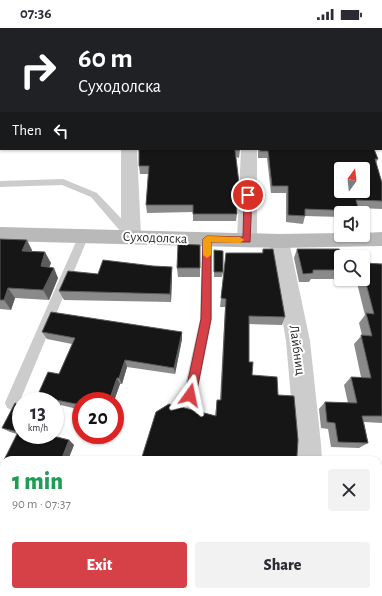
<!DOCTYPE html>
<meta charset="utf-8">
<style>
body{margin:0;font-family:"Alegreya Sans",sans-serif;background:#f2f2f3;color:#2b2b33;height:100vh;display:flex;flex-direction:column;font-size:15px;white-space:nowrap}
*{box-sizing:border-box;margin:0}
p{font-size:13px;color:#7c7c81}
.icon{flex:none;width:22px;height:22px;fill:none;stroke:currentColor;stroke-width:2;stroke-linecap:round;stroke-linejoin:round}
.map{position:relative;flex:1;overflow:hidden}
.side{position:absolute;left:0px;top:428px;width:382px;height:140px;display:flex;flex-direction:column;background:#fff;border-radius:12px 12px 0 0;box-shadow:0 1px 3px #0004}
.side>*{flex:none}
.banner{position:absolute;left:0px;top:0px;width:382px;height:122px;box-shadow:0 1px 3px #0004;background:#202124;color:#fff;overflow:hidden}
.needle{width:26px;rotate:15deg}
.buttons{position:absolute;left:334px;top:134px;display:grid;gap:8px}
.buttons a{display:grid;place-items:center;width:36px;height:36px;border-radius:4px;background:#fff;box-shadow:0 1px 3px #0004;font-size:20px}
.speed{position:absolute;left:12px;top:364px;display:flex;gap:8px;font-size:20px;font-weight:700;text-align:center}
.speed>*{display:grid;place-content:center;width:52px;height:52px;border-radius:50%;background:#fff;box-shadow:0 1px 3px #0004;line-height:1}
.speed small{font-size:10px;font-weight:400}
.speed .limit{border:6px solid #d22;background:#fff;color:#111}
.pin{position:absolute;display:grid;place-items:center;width:34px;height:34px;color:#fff;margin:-17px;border:2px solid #fff;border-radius:50%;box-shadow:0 1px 4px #0007}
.me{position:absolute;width:44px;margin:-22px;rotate:12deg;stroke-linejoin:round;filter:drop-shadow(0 0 3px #0008)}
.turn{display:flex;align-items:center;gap:14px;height:84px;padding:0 12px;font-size:18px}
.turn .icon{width:52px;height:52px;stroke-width:2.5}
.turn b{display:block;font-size:28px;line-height:34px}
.then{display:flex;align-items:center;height:38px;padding:0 12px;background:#0003;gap:8px;font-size:15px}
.round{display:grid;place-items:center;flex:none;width:42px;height:42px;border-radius:4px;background:#f2f2f3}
.summary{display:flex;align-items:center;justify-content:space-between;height:68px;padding:0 12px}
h1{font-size:24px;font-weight:800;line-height:30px;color:#1e9e55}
.button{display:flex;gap:8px;margin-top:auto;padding:8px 12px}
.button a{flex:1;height:46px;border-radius:4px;background:#d64148;color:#fff;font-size:16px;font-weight:800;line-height:46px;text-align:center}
.button a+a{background:#f2f2f3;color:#2b2b33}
.status{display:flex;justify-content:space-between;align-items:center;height:28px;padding:0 20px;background:#fff;direction:ltr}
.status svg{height:11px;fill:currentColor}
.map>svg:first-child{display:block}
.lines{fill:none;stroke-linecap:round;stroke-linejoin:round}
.lane{fill:#ccc;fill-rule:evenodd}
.street{fill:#ccc;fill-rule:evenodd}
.secondary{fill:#b9b9b9;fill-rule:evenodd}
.wall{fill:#8a8a8a}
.shaded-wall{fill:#5c5c5c}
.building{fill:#161616;stroke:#5c5c5c;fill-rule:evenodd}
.route{fill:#d64148;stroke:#8b2a2f}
.slow{fill:#f59e0b}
.labels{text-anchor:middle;stroke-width:4;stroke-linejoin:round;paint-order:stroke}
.street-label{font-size:14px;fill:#2f2f2f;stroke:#fff}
</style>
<div class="status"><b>07:36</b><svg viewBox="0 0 49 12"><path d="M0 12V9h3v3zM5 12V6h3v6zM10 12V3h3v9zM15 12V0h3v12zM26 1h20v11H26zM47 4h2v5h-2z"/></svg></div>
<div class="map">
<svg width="382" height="568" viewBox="0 0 382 568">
<rect width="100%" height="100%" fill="#fff"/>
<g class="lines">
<path class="lane" d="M63,151L97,165L135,205L136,208L135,211H127L91,169L62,157L0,159V153Z
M84,203L88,204L89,207L17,380L12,382L7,380L5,375L7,370L79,207L80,204Z
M207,207L211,208L212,211V291L197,367L195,372L190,374L185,372L183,367L200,291L202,211L203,208Z"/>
<path class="street" d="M355,0H367L368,1H356Z
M0,50H1L0,59Z
M121,121H137L141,208L138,213L131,215L124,213L121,208Z
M241,121H257V212L254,217L247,219L240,217L237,212Z
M279,206L286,208L289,213L310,313L321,416L322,432H294L295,416L286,313L269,213L272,208Z
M291,564H323V568H291Z"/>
<path class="secondary" d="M0,199L279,206L341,205V207H363V205L382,204V218L279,220L0,213Z"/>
</g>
<path class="wall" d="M381,25H382V90H381Z
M0,57H1V95H0Z
M138,121H240L239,130L236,129L238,161L237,168H236L237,186L236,193H193V184L147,185L146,177L148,146H140L139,138V124Z
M258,121H374L378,131L376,135L382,155V181L358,180L359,183L357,185H341V189L305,188L303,196L286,194V165H271L267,130H258Z
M0,211L32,222V224L51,235L49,239L58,250L49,272L15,270L11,282L0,281Z
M200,217V249H178L177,240Z
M263,221L285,289L282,297L249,296V334L252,347L278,367L297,428L215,388L217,372H220L225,279H220L226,225H262Z
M297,221L341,229V249L340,251H311L309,254H299L294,230Z
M214,222L223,244L222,249H214Z
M363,235L382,236V395L364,394L368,415L359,420L331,419L328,401L321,400L319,381L325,374L348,375L344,357L351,349H361L354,316L362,307L359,295L365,287L356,251H363Z
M153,238L172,239V248L171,274L64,272L59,263L98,246Z
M42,304H182V311L175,346L127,339L122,356H120L114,373H81V382L61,377L55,391V373L59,346L72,316L47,311Z
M15,375L21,407L69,412L74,417L68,431L17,406L10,404L2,400Z"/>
<path class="shaded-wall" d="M43,0H52L51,1H42Z
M1,39V47L0,45V40Z
M27,212L32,222L28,234L22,223Z
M45,224L51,235L46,248L41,238Z
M172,239V248L171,274L170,266Z
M54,240L58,250L49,272L43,262Z
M8,260L15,270L11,282L4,272Z
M182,304V311L175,346L174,340Z
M125,332L127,339L122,356L119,350Z
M117,350L120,356L114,373H109Z
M56,372L61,377L55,391V373Z
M69,412L74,417L68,432L62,430Z
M59,564H65L63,568H58Z"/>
<path class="building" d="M0,0H43L42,1H1V39L0,40Z
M53,0H348V1H53Z
M381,25H382V83L381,81Z
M0,57H1V88H0Z
M139,121H240V122H235L239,155L238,161H236L237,186H193V177H146L149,138H139Z
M260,121H374L378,131H375L382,155V173L356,172L359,183L305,181V188L288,187V158H272L268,123H260ZM341,141H363V163H341Z
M0,211L27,212L22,223L45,224L41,238L54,240L43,262L8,260L4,272H0Z
M178,216L200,217V240H177Z
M263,221H273L285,289L249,288V334H253L252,347L277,349L278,367L294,368L298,412L297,428L299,430V432H141L156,384L169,376L216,388L217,372H221L226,271L221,270L226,225H263Z
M297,221H339L342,229H341V242H313V245L303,246Z
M214,222L223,223V244H214Z
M103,232L153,238L172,239L170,266L59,263L68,243L98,246Z
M363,235L382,236V388H362L368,415L338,414L335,395L327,394L325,374L357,375L351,349L371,350L361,307L372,308L366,285L374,286L363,244Z
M51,284L182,304L174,340L125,332L119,350H117L109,373H81V377L56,372L55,373H35L48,344L59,346L75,310L42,304Z
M15,375L21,377V407H49L69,412L62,430L70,432H4L18,404L2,400Z
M4,433V473L0,472V441Z
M7,564H59L58,568H6Z
M230,564H298V565L295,566V568H243Z"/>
<path class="route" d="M248,164L252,167L250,214H211V291L196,367L194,371L190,372L187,371L185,367L201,291L203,211L207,208L243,209L244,167Z"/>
<path class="slow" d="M207,208L240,209L244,212L240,215L211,214V227L207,230L203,227V211Z"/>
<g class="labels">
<g class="street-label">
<text transform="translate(155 209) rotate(2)" y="5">Суходолска</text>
<text transform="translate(298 322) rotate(82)" y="5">Лайбниц</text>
</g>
</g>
</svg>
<div class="buttons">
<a><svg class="needle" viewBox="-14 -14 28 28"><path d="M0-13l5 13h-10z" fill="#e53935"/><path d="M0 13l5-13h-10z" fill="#7c7c81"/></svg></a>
<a><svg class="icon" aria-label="sound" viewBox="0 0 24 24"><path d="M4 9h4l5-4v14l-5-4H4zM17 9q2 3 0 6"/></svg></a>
<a><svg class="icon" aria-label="search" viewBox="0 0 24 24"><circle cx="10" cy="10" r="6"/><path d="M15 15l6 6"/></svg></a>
</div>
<div class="speed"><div>13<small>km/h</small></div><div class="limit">20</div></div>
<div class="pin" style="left:248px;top:167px;background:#d93025"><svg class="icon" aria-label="arrive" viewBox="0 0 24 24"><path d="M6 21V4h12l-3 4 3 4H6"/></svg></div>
<svg class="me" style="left:190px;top:367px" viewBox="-20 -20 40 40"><path d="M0-17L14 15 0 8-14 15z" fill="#d64148" stroke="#fff" stroke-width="4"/></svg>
<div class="banner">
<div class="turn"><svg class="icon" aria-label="right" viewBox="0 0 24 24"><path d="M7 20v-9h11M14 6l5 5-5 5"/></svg><div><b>60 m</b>Суходолска</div></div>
<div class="then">Then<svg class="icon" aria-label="left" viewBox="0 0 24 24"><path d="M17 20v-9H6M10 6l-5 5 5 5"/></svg></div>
</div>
<section class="side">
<div class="summary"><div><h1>1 min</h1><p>90 m · 07:37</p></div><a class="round"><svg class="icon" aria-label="close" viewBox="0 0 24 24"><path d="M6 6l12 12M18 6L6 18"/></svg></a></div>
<div class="button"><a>Exit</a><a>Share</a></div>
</section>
</div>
